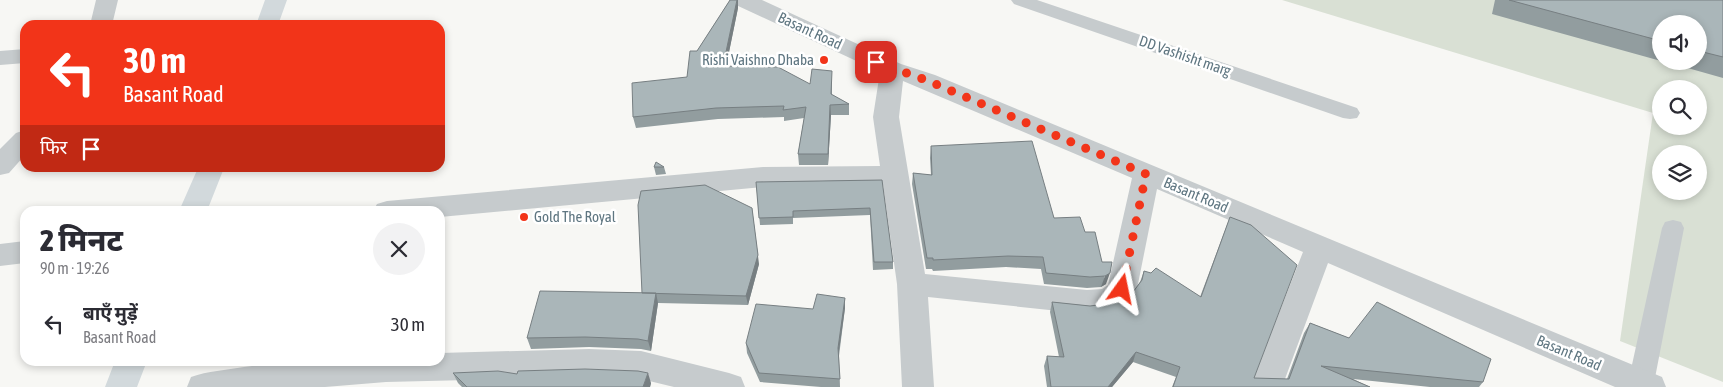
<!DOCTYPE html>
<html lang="hi">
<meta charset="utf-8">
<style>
body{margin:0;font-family:"Asap Condensed","Noto Sans Devanagari",sans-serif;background:#f2f2f3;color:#2b2b33;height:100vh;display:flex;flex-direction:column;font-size:19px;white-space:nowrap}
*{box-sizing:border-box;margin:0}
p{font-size:16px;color:#7c7c81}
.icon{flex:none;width:28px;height:28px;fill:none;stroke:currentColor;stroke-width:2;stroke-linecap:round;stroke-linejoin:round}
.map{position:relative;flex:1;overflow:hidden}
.side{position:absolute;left:20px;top:206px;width:425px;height:160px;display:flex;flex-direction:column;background:#fff;border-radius:15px;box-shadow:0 2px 8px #0003}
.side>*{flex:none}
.guide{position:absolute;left:20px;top:20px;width:425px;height:152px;border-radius:15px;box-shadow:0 2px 8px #0003;background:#f23419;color:#fff;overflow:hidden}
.controls{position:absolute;left:1652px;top:15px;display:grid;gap:10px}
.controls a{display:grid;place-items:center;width:55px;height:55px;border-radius:50%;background:#fff;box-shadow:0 2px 8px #0003;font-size:25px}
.pin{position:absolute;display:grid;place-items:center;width:42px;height:42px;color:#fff;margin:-21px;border-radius:10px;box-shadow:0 2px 8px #0006}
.me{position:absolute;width:55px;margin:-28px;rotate:12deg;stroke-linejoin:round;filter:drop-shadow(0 0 4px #0008)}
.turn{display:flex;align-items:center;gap:18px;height:105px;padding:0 20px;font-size:22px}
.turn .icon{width:65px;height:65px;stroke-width:2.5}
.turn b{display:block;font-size:35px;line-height:42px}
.then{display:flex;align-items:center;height:48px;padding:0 20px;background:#0003;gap:10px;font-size:19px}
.round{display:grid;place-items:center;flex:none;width:52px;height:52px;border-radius:26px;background:#f2f2f3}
.head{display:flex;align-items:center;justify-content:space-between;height:85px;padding:0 20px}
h1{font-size:30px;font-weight:800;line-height:38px}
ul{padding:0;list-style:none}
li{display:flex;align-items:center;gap:15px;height:65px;padding:0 20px}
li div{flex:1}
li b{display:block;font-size:19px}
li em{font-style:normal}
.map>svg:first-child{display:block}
.green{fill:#d9e0d4;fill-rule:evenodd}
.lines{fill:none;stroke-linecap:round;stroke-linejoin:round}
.lane{fill:#c6cbcd;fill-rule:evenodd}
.street{fill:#c6cbcd;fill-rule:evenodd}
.secondary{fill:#d2d9dc;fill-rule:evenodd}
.wall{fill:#929d9f}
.shaded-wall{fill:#777f82}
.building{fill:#aab6b9;stroke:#777f82}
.route{stroke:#f23419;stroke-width:9;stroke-dasharray:0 16.2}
.poi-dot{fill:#f23419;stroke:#fff;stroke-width:2}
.labels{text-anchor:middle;stroke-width:5;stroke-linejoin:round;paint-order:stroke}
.street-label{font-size:15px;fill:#5f7681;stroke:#fff}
.poi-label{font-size:15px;fill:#5f7681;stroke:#fff;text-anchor:end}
</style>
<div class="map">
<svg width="1723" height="387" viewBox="0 0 1723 387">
<rect width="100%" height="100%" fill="#f7f7f4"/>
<path class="green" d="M1282,0H1723V382L1620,341L1653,113ZM1661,24H1699V61H1661ZM1661,89H1699V126H1661ZM1661,154H1699V191H1661Z"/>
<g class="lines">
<path class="lane" d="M1011,0H1037L1357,108L1360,113L1357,118L1350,119L1343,118L1014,4Z
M1673,220L1681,222L1684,228L1654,383L1652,387H1630L1628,383L1662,228L1665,222Z"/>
<path class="street" d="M96,0H118L112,25H90Z
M733,0H762L901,64L935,75L1662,377L1666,387H1615L1328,263L1282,387H1250L1303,252L1157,189L1137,289C1127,309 1109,314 1087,314L928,297L934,387H902L897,284L883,185L763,187L440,217V211H373L377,204L387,201L763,167L880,166L873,117L880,72L736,5ZM903,81L1132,178L1108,285L1102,289L1087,290L925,274L899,117Z
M25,49V63L0,65V51Z
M25,130V155L9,173L0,175V149L16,133Z
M25,241V263L0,266V244Z
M589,349L641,351L729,373L741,377L745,387H674L641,379L589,377L386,382L325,387H187L191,377C208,371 226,370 244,367C309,358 375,361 440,361V353Z"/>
<path class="secondary" d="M265,0H287L278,25H256Z
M198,168H224L207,211H179Z
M115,361H147L137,387H105Z"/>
</g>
<path class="wall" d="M730,0H738V8L726,66L810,84L832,82V95L849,104V115H831L828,165H799L798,154L804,118L784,121V117L718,119L636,128L633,117L687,77L697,51Z
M1495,0H1723V78L1663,61H1699V24H1661V61L1492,14Z
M931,146L1054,218L1085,232H1095L1106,284L1101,287L1087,288L1044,284L1041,269L1006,267L933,271L932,269H926L912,184L913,173L931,175L930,158Z
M654,167H664L666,174L656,175Z
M882,180L893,262V269L873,270L870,215L793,218V224L760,225L756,182Z
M1230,217L1254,378L1287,379L1304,333L1310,323L1349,338L1483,382L1479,387H1430L1353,379L1370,387H1172L1176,377L1133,362L1112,387H1047L1044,366L1047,356L1059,357L1050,312L1052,302L1090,306L1113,303L1133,292L1140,282L1144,271L1200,297Z
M759,264L748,305L658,303L651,351L641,349L589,347L531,349L527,338L642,293Z
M845,298V308L839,356L840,387H821L760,382L747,353L746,343L813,309Z
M453,373L517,374L651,383L650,387H462L458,383Z"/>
<path class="shaded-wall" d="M737,0H738V8L724,77L723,66Z
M830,105L831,115L828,165V154Z
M752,208L759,264L748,305L746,296Z
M1110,273L1106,284L1101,287L1105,276Z
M656,293L658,303L651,351L648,341Z
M845,298V308L838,358V348Z
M1136,352L1133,362L1112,387H1108Z
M648,373L651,383L650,387H643Z"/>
<path class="building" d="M730,0H737L723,66L778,67L810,84L812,69L832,71L831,94L849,104L830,105L828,154H798L806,107L783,110L784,106L716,108L633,117L632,83L687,77L690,51H697Z
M1509,0H1723V57L1699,51V24H1661V41Z
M1032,141L1054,218L1080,217L1085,232H1095L1102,262H1112L1110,273L1105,276L1090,277L1046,273L1043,257L1008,256L933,260V258H927L913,173L932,175L931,146Z
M656,162L664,167H654Z
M882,180L893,262H874L870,208L793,211V217L759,218L756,182Z
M705,185L752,208L758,255L746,296L642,293L638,205L641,191Z
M1230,217L1251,225L1297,265L1254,378L1289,379L1310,323L1349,338L1377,302L1491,359L1483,382L1321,366L1370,387H1173L1180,367L1136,352L1108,387H1051L1047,356L1064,357L1052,302L1090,306L1113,303L1133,292L1142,280L1144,271L1151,273L1156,268L1201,297Z
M540,291L656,293L648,341L638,339L585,337L527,338Z
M817,294L845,298L838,348L840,379L759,373L746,343L756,304L813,309Z
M585,369L638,371L648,373L643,387H467L453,373L498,371L517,374L518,371Z"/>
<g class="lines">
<path class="route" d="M876,62L926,80L1146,174L1122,289"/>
</g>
<g class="poi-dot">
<circle cx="824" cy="60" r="5"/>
<circle cx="524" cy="217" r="5"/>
</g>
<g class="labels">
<g class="street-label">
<text transform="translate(810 31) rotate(25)" y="5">Basant Road</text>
<text transform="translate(1185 56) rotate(19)" y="5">DD Vashisht marg</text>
<text transform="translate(1196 195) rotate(23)" y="5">Basant Road</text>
<text transform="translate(1569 353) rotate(23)" y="5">Basant Road</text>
</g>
<g class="poi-label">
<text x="814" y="65">Rishi Vaishno Dhaba</text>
<text x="534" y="222" text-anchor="start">Gold The Royal</text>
</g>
</g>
</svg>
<div class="controls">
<a><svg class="icon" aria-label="sound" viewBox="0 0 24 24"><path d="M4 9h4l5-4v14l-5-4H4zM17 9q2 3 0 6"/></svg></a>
<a><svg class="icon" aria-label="search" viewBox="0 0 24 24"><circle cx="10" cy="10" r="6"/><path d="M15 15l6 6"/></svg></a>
<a><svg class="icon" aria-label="layers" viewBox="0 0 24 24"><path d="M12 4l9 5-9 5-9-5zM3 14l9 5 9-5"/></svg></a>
</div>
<div class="pin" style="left:876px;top:62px;background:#d93025"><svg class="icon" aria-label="arrive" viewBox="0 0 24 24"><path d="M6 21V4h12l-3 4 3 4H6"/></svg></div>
<svg class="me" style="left:1122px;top:289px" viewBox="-20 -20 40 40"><path d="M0-17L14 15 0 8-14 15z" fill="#f23419" stroke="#fff" stroke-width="4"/></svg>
<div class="guide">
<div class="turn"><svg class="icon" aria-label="left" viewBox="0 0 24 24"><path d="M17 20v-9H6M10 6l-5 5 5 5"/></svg><div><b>30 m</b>Basant Road</div></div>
<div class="then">फिर<svg class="icon" aria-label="arrive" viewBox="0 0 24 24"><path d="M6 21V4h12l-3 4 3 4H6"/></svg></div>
</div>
<section class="side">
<div class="head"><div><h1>2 मिनट</h1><p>90 m · 19:26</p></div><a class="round"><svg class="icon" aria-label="close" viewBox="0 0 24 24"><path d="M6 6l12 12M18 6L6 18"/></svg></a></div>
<ul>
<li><svg class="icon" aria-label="left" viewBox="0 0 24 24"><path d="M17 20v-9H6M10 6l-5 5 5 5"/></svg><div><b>बाएँ मुड़ें</b><p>Basant Road</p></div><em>30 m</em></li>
</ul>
</section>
</div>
